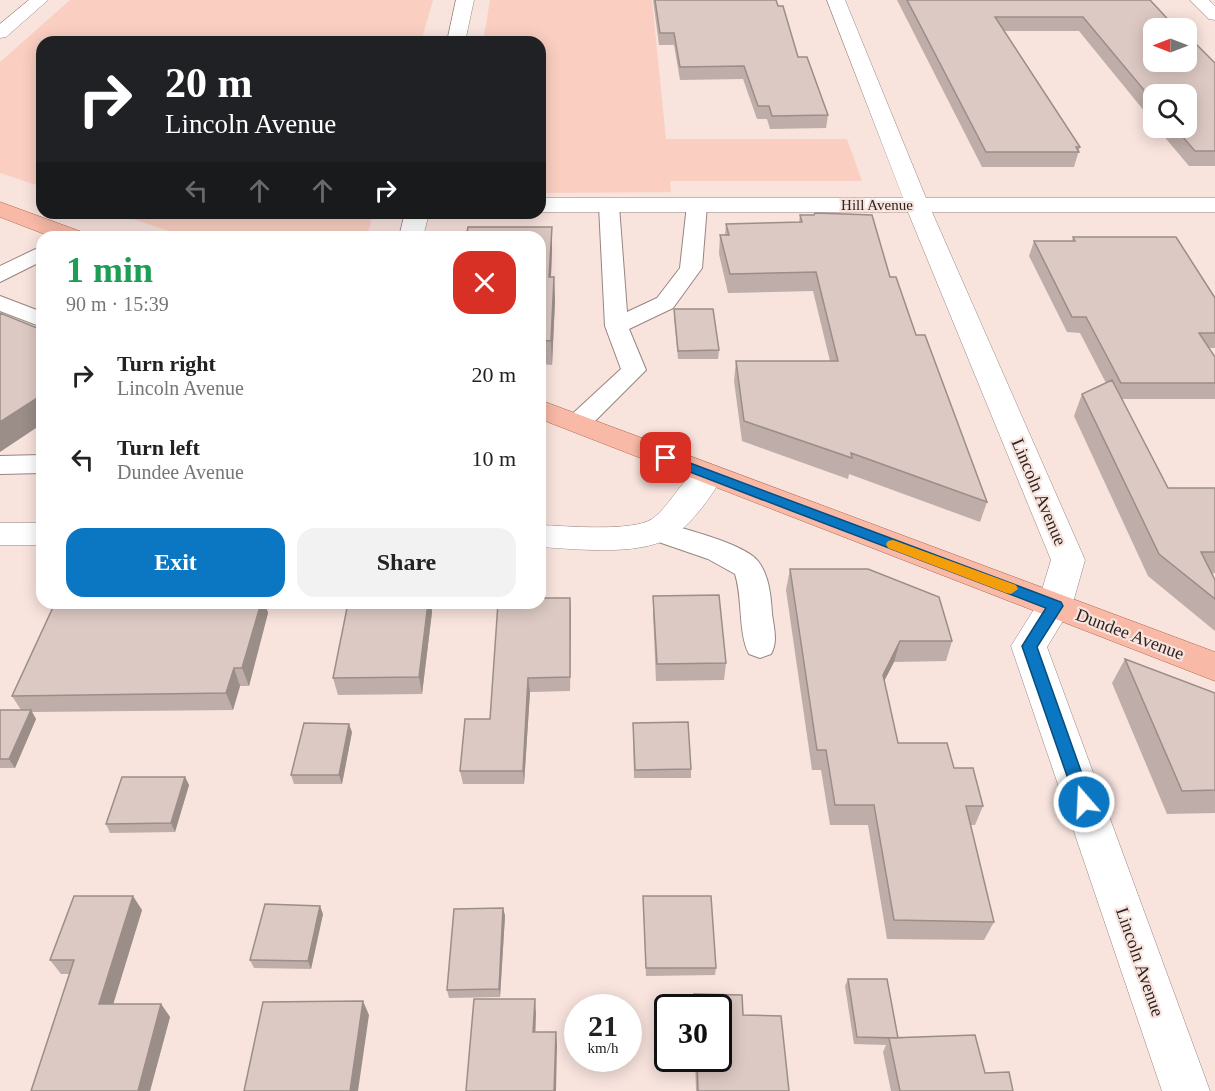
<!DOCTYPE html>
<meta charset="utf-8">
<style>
body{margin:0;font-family:"Times New Roman",serif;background:#f2f2f2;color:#222;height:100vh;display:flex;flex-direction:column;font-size:22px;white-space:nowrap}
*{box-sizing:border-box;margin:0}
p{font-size:20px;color:#767676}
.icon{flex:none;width:33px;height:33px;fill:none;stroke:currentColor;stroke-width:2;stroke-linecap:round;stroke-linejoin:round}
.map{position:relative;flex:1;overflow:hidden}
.panel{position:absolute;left:36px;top:231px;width:510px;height:378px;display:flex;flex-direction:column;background:#fff;border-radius:18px;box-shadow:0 3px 15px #0003}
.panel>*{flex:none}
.hud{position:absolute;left:36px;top:36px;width:510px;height:183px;border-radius:18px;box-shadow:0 3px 15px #0003;background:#202124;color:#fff;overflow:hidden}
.needle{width:39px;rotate:270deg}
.controls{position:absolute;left:1143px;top:18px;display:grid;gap:12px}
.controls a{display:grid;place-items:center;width:54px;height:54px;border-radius:12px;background:#fff;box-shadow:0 3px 15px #0003;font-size:30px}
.speed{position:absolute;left:564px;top:994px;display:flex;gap:12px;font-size:30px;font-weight:700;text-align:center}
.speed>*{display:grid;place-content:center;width:78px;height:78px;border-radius:50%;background:#fff;box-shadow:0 3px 15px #0003;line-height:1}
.speed small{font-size:15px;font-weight:400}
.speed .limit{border:3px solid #111;border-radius:9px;background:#fff;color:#111}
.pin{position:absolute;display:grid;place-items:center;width:51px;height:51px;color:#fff;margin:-26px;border-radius:12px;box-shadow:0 3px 9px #0006}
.me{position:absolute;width:66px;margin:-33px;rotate:341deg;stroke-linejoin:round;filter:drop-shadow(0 0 4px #0008)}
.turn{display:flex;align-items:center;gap:21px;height:126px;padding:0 30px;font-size:27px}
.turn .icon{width:78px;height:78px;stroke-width:2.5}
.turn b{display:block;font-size:42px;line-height:51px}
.lanes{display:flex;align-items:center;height:57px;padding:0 30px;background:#0003;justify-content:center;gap:30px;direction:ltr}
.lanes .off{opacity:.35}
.round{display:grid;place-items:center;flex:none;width:63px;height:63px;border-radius:18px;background:#f2f2f2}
.overview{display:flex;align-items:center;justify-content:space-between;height:102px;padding:0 30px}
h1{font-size:36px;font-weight:800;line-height:45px;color:#1e9e55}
.primary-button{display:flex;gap:12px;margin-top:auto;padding:12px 30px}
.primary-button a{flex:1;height:69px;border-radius:18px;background:#0b76c1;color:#fff;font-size:24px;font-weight:800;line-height:69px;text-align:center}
.primary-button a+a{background:#f2f2f2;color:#222}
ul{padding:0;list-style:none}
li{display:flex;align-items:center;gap:18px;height:84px;padding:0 30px}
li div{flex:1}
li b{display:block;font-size:22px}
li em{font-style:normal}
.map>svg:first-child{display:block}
.green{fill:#facfc2}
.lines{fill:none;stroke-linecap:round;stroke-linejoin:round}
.service-casing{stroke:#988580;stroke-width:2}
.minor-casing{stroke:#988580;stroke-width:1}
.tertiary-casing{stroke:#988580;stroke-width:1}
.primary-casing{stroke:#ae6752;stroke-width:1}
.service{fill:#fff;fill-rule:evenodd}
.minor{fill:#fff;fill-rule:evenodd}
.tertiary{fill:#fff;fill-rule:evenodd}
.primary{fill:#f8b9a6;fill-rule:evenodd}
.wall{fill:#beada8}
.shaded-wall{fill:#9b8d88}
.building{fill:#ddc9c3;stroke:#9b8d88;stroke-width:1.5}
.route{fill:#0b76c1;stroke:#074d7d;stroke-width:1.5}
.slow{fill:#f59e0b}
.labels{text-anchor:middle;stroke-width:4.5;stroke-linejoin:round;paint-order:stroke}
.far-street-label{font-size:15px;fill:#2d2523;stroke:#f8e3dd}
.street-label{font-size:18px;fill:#2d2523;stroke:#f8e3dd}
</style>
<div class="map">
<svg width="1215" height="1091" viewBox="0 0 1215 1091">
<rect width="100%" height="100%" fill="#f8e3dd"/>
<path class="green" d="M70,0H433L421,42H42V187L0,173V62Z
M490,0H652L666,139H847L862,181H670L671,192L540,193V42H483Z
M116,213H373L367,237H186Z"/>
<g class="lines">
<g class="service-casing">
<path id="service" d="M697,199L704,201L707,205L702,268L673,308L629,329L646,370L587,429L578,431L569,429L565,423L569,417L621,369L605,326L599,206L602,202H616L619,206L627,312L657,298L680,268L687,205L690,201Z
M42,246V261L0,282V266Z
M0,296L42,312V327L0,311Z
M42,455V473L0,474V456Z
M657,521C681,528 742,543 757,560C769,574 771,596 772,614C774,628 778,642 771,654L760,658L749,654C738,633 743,599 735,574L708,559L647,538L643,531L647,524Z"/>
</g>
<g class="minor-casing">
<path id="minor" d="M29,0H48L6,37L0,38V24Z
M456,0H474L465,42H447Z
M827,0H845L926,198H1215V212H932L1085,560L1072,606L1047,647L1210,1091H1162L1011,646L1038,603L1051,560L908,212H540V198H903Z
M1190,0H1209L1215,6V20L1209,19Z
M405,213H429L423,237H399Z"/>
</g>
<g class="tertiary-casing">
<path id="tertiary" d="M709,465L720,468L724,475C712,495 694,522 673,536C640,557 578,549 540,547V525C566,526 632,532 652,519C673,504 684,471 709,465Z
M0,523H42V545H0Z"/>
</g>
<g class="primary-casing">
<path id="primary" d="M0,202L82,232L86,237H52L0,217Z
M540,400L1215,652V681L540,419Z"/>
</g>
<use href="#service" class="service"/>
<use href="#minor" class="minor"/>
<use href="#tertiary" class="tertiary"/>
<use href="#primary" class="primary"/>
</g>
<path class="wall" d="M653,0H776L798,57L828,115L826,128L770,129L767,119H757L743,79L680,80L674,45H659Z
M897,0H1150L1176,28L1215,63V166H1189L1157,128H1186L1154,94V123L1079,31H1004L1080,147L1074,167H982Z
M800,215L890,277L916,335L987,502L980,522L849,474L848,479L742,441L734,381L736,361H830L813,291L728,293L719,254L720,235H725L726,224L799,222Z
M552,227V249L551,277H554L555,300L552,365L540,364V237Z
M1073,237L1215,298V348H1209L1215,357V399H1122L1168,488H1215V573L1212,574L1215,580V631L1148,576L1074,416L1082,394L1106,383L1080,333L1067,332L1029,256L1034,241H1072Z
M674,309L719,350L718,359H678L674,317Z
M790,569L952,641L946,661L894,662L884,681L898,743L954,768L983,806L975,825H970L994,922L984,940L887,939L868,825H830L821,770H812L786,590Z
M653,596L726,663L724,680L656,681L653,613Z
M570,598V691L530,692L524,784H463L460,771L490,719Z
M55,603H265L268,613L249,686H240L233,710L32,712L36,719L15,768H0V710H21L12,696Z
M348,603H431L432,612L422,694L338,695L333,678Z
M1125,659L1215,693V813L1167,814L1112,683Z
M633,723L691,769V778H634Z
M352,732L342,784H294L291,775Z
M185,777L189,785L175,832L110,833L106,824Z
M643,896L716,968L715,975L646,976Z
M503,908L505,916L500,997L449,998L447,990Z
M142,910L113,1004H161L170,1017L150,1091H31L69,974H61L50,960Z
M323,914L311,969L254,968L250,960Z
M848,979L898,1037L985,1073L1013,1091H891L883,1052L886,1045L854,1044L845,986Z
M694,994L743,1015L789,1091H696L695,1059H718V1008H693Z"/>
<path class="shaded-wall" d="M552,227V249L550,300L549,277Z
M554,277L555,300L552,365L551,341Z
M42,395V424L0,452V422Z
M570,598L571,612L570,691Z
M261,603H265L268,613L249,686L242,668Z
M428,603H431L432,612L422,694L419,677Z
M900,641L894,662L877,695L883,675Z
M234,668L240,686L233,710L226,693Z
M528,678L530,692L524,784L523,771Z
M31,710L36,719L15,768L9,759Z
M349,724L352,732L342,784L339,775Z
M185,777L189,785L175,832L171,823Z
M133,896L142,910L109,1018L99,1004Z
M320,906L323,914L311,969L308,961Z
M503,908L505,916L500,997L499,989Z
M535,999L536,1013L535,1046L533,1032Z
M363,1001L369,1015L358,1091H350Z
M161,1004L170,1017L150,1091H138Z
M556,1032L557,1046L556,1091H554Z"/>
<path class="building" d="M655,0H776L778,6H783L798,57H807L828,115L772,116L769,106H758L744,66L680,67L674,33H660Z
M907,0H1150L1176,28H1181H1154V62H1186V34L1215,63V151H1195L1175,128H1186V94H1154V102L1083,17H995L1080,147H1076L1079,152H986Z
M815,213L872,215L890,277H896L916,335H925L987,502L851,453L852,458L744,421L736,361H838L816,272L730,274L720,235H729L726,224L802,222L800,215H814Z
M468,227H552L549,277H554L551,341L540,340V237H466Z
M1073,237H1176L1215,298V333H1199L1215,357V383H1121L1086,317H1072L1034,241H1075Z
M674,309H713L719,350L678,351Z
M0,313L42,330V395L0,422Z
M1112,380L1168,488H1215V552H1201L1215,580V599L1159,554L1082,394Z
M790,569H868L939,597L952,641H900L883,675L898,743H947L954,768H973L983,806H966L994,922L894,920L874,805H835L826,750H817Z
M719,595L726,663L657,664L653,596Z
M540,598H570V677L528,678L523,771H460L465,719H490L498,603H540Z
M55,603H261L242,668H234L226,693L12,696Z
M348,603H428L419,677L333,678Z
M1125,659L1215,693V790L1182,791Z
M0,710H31L9,759H0Z
M688,722L691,769L635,770L633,723Z
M304,723L349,724L339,775H291Z
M122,777H185L171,823L106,824Z
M74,896H133L99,1004H161L138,1091H31L74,960H50Z
M643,896H711L716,968H646Z
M265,904L320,906L308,961L250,960Z
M503,908L499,989L447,990L454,909Z
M848,979H887L898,1038L857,1037Z
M694,994L742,995L743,1015L781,1016L789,1091H698L697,1059H718V1008H695Z
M474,999H535L533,1032H556L554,1091H466Z
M363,1001L350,1091H244L263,1002Z
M975,1035L985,1073L1009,1072L1013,1091H900L889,1038Z"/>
<path class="route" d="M666,454L1061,602L1063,606L1037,647L1092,802L1090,807L1084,809L1078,807L1076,802L1022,646L1046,608L661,461L659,458Z"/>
<path class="slow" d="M893,540L1016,585L1018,589L1011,594L1006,593L888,548L886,544L888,541Z"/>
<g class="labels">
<g class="far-street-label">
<text x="877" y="210">Hill Avenue</text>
</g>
<g class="street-label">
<text transform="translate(1039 492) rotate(67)" y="6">Lincoln Avenue</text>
<text transform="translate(1130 634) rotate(21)" y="6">Dundee Avenue</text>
<text transform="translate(1140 962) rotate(71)" y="6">Lincoln Avenue</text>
</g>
</g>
</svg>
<div class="controls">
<a><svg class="needle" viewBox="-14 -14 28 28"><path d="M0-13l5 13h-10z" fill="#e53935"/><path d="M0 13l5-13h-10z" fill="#767676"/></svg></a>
<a><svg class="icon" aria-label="search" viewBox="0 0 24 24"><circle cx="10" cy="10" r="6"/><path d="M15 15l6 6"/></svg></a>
</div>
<div class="speed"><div>21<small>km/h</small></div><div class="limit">30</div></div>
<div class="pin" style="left:666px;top:458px;background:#d93025"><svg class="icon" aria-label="arrive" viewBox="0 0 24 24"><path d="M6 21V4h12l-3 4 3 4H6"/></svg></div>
<svg class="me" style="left:1084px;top:802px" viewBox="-20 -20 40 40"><circle r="17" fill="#0b76c1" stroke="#fff" stroke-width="3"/><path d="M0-11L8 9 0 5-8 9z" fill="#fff"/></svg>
<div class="hud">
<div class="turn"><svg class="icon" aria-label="right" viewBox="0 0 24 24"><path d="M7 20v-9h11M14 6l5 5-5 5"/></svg><div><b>20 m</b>Lincoln Avenue</div></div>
<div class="lanes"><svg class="icon off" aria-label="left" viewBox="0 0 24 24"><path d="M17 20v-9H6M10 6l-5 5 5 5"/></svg><svg class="icon off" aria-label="ahead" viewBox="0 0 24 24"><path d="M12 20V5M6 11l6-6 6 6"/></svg><svg class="icon off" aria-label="ahead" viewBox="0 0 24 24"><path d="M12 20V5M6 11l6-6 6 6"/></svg><svg class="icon" aria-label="right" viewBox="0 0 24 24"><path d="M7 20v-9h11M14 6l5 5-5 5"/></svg></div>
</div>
<section class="panel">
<div class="overview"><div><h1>1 min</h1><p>90 m · 15:39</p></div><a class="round" style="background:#d93025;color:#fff"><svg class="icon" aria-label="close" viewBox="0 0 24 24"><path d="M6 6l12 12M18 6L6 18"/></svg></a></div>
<ul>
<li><svg class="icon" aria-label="right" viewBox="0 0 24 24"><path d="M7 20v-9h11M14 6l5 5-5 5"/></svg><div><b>Turn right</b><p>Lincoln Avenue</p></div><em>20 m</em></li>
<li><svg class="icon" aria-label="left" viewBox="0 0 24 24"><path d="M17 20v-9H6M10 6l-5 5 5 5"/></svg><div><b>Turn left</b><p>Dundee Avenue</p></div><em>10 m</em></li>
</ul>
<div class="primary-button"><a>Exit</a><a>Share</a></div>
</section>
</div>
